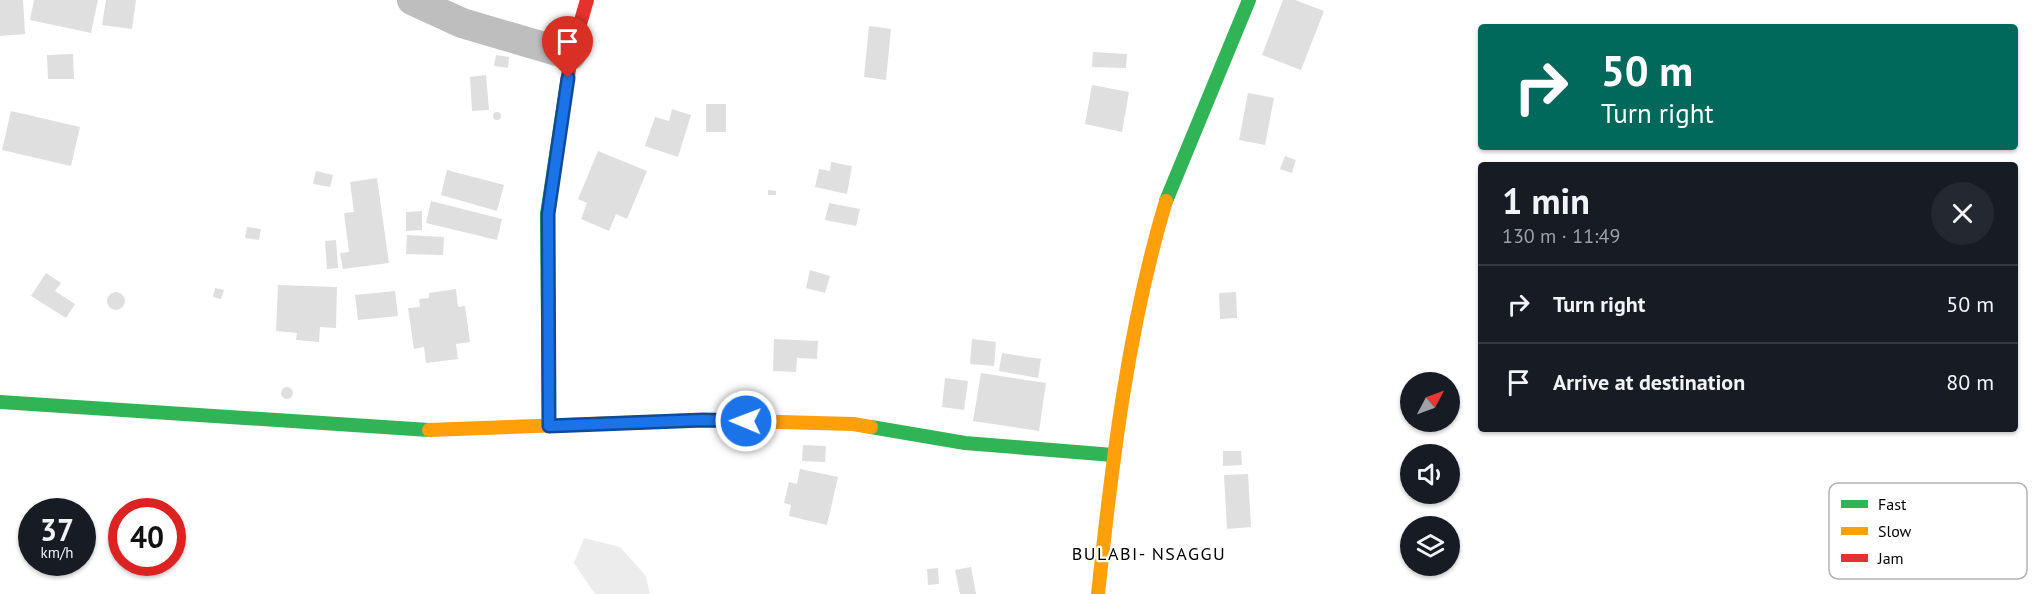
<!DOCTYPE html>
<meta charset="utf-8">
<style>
body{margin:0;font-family:"PT Sans",sans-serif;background:#242831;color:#f1f3f6;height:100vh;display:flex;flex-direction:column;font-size:22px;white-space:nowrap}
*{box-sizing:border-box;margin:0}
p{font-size:20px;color:#9ea1a6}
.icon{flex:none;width:33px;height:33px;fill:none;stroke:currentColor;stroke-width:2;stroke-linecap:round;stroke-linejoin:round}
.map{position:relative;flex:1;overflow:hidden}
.panel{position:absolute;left:1478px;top:162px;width:540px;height:270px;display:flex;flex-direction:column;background:#171b24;border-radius:6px;box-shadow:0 2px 4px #0004}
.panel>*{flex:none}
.hud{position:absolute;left:1478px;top:24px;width:540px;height:126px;border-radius:6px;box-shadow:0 2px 4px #0004;background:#00695c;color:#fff;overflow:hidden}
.needle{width:39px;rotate:49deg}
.buttons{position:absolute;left:1400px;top:372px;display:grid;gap:12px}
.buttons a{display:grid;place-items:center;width:60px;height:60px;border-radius:50%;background:#171b24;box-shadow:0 2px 4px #0004;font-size:30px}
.speed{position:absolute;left:18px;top:498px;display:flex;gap:12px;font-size:30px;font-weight:700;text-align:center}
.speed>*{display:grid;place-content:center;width:78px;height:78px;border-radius:50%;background:#171b24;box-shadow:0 2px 4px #0004;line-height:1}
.speed small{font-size:15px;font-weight:400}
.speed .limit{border:9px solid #d22;background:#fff;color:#111}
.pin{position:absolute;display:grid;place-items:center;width:51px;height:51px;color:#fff;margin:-62px -26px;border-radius:50% 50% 50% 0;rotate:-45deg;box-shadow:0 0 6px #0007}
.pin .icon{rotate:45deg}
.me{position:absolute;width:66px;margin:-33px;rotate:271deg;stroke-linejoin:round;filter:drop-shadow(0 0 4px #0008)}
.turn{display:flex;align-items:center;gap:21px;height:126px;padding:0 24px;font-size:27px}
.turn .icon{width:78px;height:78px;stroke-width:2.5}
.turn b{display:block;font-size:42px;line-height:51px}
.round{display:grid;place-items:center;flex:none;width:63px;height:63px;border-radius:32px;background:#242831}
.overview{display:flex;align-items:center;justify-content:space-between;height:102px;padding:0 24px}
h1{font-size:36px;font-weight:700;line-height:45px}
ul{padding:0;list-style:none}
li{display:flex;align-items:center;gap:18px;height:78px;padding:0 24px;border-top:2px solid #363941}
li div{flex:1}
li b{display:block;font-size:22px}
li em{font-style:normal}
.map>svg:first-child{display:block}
.green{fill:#ececec}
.building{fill:#dfdfdf}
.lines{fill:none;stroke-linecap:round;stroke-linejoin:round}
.street{stroke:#bebebe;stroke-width:30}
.fast{stroke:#30b455;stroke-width:14}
.slow{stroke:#ff9f0a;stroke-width:14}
.jam{stroke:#e5322d;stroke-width:14}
.route-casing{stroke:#114b97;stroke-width:15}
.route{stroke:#1a73e8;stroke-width:10}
.labels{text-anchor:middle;stroke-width:4.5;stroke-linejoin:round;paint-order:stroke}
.quarter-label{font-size:18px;letter-spacing:1.5px;fill:#000;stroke:#fff}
.key{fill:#fff;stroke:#b2b2b2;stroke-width:1.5}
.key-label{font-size:16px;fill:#000}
</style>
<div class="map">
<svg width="2042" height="594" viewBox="0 0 2042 594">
<rect width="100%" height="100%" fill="#fff"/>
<path class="green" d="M584,538L620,547L646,576L650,594H595L574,563Z"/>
<path class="building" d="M0,0H23L25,34L0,36Z
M34,0H98L91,33L30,20Z
M106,0H136L132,29L102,25Z
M1283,0H1295L1324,11L1301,70L1262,55Z
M869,26L891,29L886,80L864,77Z
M1093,52L1127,54L1126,68L1092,67Z
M73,54L74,79H48L47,55Z
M496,55L509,57L508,68L494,66Z
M486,75L489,110L472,111L470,77Z
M1092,85L1129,92L1122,132L1085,124Z
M1248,93L1274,98L1265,145L1239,140Z
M706,104H726V132H706Z
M672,109L691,115L678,157L645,146L655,117L669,121Z
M11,111L80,127L71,166L2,150Z
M493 116a4 4 0 1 1 8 0a4 4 0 1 1-8 0Z
M598,151L647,171L627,219L616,214L609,231L581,219L587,203L578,199Z
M1285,156L1296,160L1292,173L1280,169Z
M831,162L852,166L847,194L815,187L819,169L830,171Z
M447,170L504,185L497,211L441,195Z
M316,171L333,175L330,187L313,184Z
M377,178L389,263L343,269L340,253L349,252L344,213L354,212L350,182Z
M768,190L776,191V195H768Z
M431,201L502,219L497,240L426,223Z
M829,203L860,209L856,226L825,220Z
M422,211V230L406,231V212Z
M247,227L261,229L259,240L245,238Z
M407,235L444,237L443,255L406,254Z
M336,240L338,268L327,269L325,241Z
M810,270L830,276L825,293L806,288Z
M46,273L61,283L55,291L75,304L66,318L31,296Z
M278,285L337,287L336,328L320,327L319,342L296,340L297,333L276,331Z
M215,288L224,290L221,299L213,297Z
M456,289L458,307L465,306L470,342L456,344L458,359L426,363L424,347L414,349L408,308L420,307L419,299L429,298V293Z
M395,291L398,316L358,320L355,295Z
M1236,292L1237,318L1220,319L1219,293Z
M107 301a9 9 0 1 1 18 0a9 9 0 1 1-18 0Z
M774,339L818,341L817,359L797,358L796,372L773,371Z
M972,339L996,342L994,366L970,364Z
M1002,353L1041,359L1038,378L999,371Z
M981,373L1046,383L1039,431L973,421Z
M945,378L968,381L964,410L942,407Z
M281 393a6 6 0 1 1 12 0a6 6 0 1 1-12 0Z
M803,445L826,446L825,462L802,461Z
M1223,451H1241L1242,465L1223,466Z
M800,469L838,477L827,525L789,516L791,505L784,503L789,482L797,484Z
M1248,474L1251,527L1227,529L1224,475Z
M971,567L976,594H960L955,570Z
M938,568L939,584L928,585L927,569Z"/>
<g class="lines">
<path class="street" d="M412,0L462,23L571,55"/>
<path class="fast" d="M1166,201L1249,0
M0,402L429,430
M549,426L547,214L567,83
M871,427L965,443L1113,455"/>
<path class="slow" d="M429,430L703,420L853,424L871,427
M1098,594C1112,463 1128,327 1166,201"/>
<path class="jam" d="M567,83L571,55L587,0"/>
</g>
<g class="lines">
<g class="route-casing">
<path id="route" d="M568,78L548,214L549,426L703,420L746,421"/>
</g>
<use href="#route" class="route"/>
</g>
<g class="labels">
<g class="quarter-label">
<text x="1149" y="560">BULABI- NSAGGU</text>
</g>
</g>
<rect x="1829" y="483" width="198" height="96" rx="9" class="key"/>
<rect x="1841" y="500" width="27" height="8" fill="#30b455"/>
<rect x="1841" y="527" width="27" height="8" fill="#ff9f0a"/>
<rect x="1841" y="554" width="27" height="8" fill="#e5322d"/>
<g class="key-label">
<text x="1878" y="510">Fast</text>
<text x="1878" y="537">Slow</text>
<text x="1878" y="564">Jam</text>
</g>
</svg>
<div class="buttons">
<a><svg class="needle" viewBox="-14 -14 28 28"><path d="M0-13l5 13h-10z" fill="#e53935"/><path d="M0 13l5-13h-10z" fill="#9ea1a6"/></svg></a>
<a><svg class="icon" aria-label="sound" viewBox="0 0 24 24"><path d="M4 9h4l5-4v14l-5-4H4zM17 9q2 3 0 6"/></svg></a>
<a><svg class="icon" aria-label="layers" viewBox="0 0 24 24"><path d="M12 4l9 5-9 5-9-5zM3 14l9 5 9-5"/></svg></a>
</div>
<div class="speed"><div>37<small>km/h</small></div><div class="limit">40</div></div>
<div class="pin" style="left:568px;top:78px;background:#d93025"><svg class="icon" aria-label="arrive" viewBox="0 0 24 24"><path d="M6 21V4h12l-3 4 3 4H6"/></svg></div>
<svg class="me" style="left:746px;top:421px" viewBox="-20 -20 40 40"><circle r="17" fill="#1a73e8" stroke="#fff" stroke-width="3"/><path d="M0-11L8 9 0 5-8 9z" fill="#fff"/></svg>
<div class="hud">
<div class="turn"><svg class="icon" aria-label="right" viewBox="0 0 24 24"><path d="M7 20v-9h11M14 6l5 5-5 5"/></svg><div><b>50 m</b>Turn right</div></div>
</div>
<section class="panel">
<div class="overview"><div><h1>1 min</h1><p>130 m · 11:49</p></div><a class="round"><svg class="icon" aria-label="close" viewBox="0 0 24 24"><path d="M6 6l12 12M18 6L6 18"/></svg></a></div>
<ul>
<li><svg class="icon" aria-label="right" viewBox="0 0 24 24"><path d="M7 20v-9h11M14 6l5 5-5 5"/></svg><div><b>Turn right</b></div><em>50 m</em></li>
<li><svg class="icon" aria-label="arrive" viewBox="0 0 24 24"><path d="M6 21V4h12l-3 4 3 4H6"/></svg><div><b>Arrive at destination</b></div><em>80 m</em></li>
</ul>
</section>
</div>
